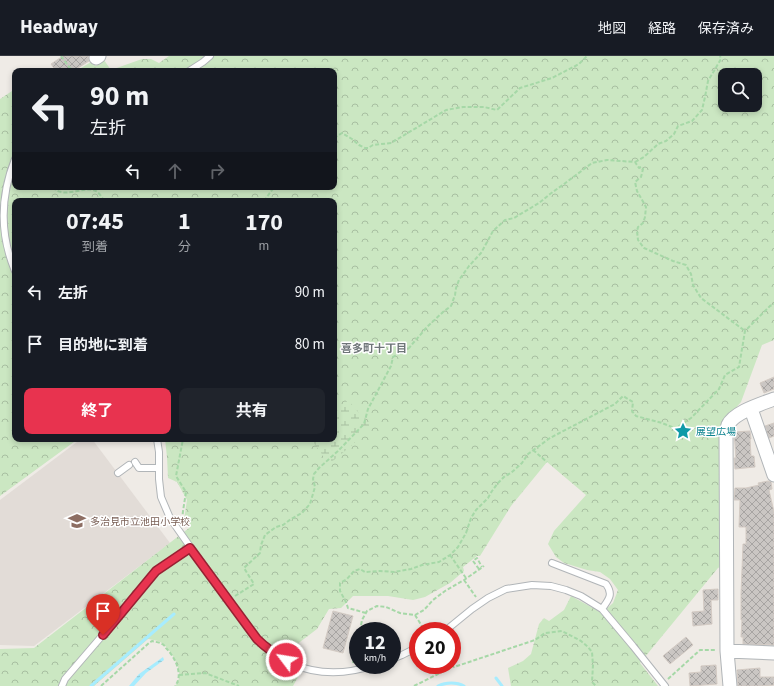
<!DOCTYPE html>
<html lang="ja">
<meta charset="utf-8">
<style>
body{margin:0;font-family:"Source Sans 3","Noto Sans JP",sans-serif;background:#20242c;color:#f1f3f6;height:100vh;display:flex;flex-direction:column;font-size:15px;white-space:nowrap}
*{box-sizing:border-box;margin:0}
p{font-size:13px;color:#9ea1a6}
.icon{flex:none;width:22px;height:22px;fill:none;stroke:currentColor;stroke-width:2;stroke-linecap:round;stroke-linejoin:round}
.map{position:relative;flex:1;overflow:hidden}
.panel{position:absolute;left:12px;top:142px;width:325px;height:244px;display:flex;flex-direction:column;background:#171b24;border-radius:8px;box-shadow:0 2px 6px #0003}
.panel>*{flex:none}
.guide{position:absolute;left:12px;top:12px;width:325px;height:122px;border-radius:8px;box-shadow:0 2px 6px #0003;background:#171b24;color:#f1f3f6;overflow:hidden}
.buttons{position:absolute;left:718px;top:12px;display:grid;gap:8px}
.buttons a{display:grid;place-items:center;width:44px;height:44px;border-radius:8px;background:#171b24;box-shadow:0 2px 6px #0003;font-size:20px}
.speed{position:absolute;left:349px;top:566px;display:flex;gap:8px;font-size:20px;font-weight:700;text-align:center}
.speed>*{display:grid;place-content:center;width:52px;height:52px;border-radius:50%;background:#171b24;box-shadow:0 2px 6px #0003;line-height:1}
.speed small{font-size:10px;font-weight:400}
.speed .limit{border:6px solid #d22;background:#fff;color:#111}
.pin{position:absolute;display:grid;place-items:center;width:34px;height:34px;color:#fff;margin:-41px -17px;border-radius:50% 50% 50% 0;rotate:-45deg;box-shadow:0 0 4px #0007}
.pin .icon{rotate:45deg}
.me{position:absolute;width:44px;margin:-22px;rotate:301deg;stroke-linejoin:round;filter:drop-shadow(0 0 3px #0008)}
.turn{display:flex;align-items:center;gap:14px;height:84px;padding:0 12px;font-size:18px}
.turn .icon{width:52px;height:52px;stroke-width:2.5}
.turn b{display:block;font-size:28px;line-height:34px}
.lanes{display:flex;align-items:center;height:38px;padding:0 12px;background:#0003;justify-content:center;gap:20px;direction:ltr}
.lanes .off{opacity:.35}
.eta{display:flex;justify-content:space-evenly;align-items:center;height:68px;text-align:center}
.eta b{font-size:24px;font-weight:700;line-height:28px}
.action{display:flex;gap:8px;margin-top:auto;padding:8px 12px}
.action a{flex:1;height:46px;border-radius:8px;background:#e8334f;color:#fff;font-size:16px;font-weight:700;line-height:46px;text-align:center}
.action a+a{background:#20242c;color:#f1f3f6}
ul{padding:0;list-style:none}
li{display:flex;align-items:center;gap:12px;height:52px;padding:0 12px}
li div{flex:1}
li b{display:block;font-size:15px}
li em{font-style:normal}
header{display:flex;align-items:center;gap:24px;box-sizing:border-box;height:56px;padding:0 20px;background:#171b24;border-bottom:1px solid #363941}
header strong{font-size:19px}
nav{display:flex;gap:22px;margin-inline-start:auto;font-size:14px}
.map>svg:first-child{display:block}
.education{fill:#e2dcd7}
.forest{fill:url(#forest-crowns);fill-rule:evenodd}
.wetland{fill:url(#wetland-marsh)}
.water{fill:url(#water-ripples)}
.lines{fill:none;stroke-linecap:round;stroke-linejoin:round}
.stream{stroke:#a7ecfe;stroke-width:3}
.building{fill:url(#building-cross-hatch);stroke:#d4cbc4}
.lane-casing{stroke:#b1b5b8;stroke-width:8}
.street-casing{stroke:#b1b5b8;stroke-width:15}
.path{stroke:#a6d8a7;stroke-width:2;stroke-dasharray:4 2;stroke-linecap:butt}
.lane{stroke:#fff;stroke-width:6}
.street{stroke:#fff;stroke-width:13}
.route-casing{stroke:#972133;stroke-width:10}
.route{stroke:#e8334f;stroke-width:7}
.labels{text-anchor:middle;stroke-width:3;stroke-linejoin:round;paint-order:stroke}
.culture-label{font-size:10px;fill:#0d838f;stroke:#fff;text-anchor:start}
.education-label{font-size:10px;fill:#785e54;stroke:#fff;text-anchor:start}
.neighbourhood-label{font-size:11px;font-weight:bold;fill:#6e7578;stroke:#fff}
</style>
<header>
<strong>Headway</strong>
<nav><a>地図</a><a>経路</a><a>保存済み</a></nav>
</header>
<div class="map">
<svg width="774" height="630" viewBox="0 0 774 630">
<defs>
<pattern id="forest-crowns" width="20" height="18" patternUnits="userSpaceOnUse"><rect width="20" height="18" fill="#cbe7c2"/><path d="M2 6a3 3 0 1 1 6 0M12 15a3 3 0 1 1 6 0" fill="none" stroke="#a8bfa1"/></pattern>
<pattern id="wetland-marsh" width="20" height="14" patternUnits="userSpaceOnUse"><rect width="20" height="14" fill="#cbe7c2"/><path d="M1 5h8M5 5V1M11 12h8M15 12V8" fill="none" stroke="#a8bfa1"/></pattern>
<pattern id="water-ripples" width="26" height="14" patternUnits="userSpaceOnUse"><rect width="26" height="14" fill="#a7ecfe"/><path d="M2 4q2-2 4 0t4 0M15 11q2-2 4 0t4 0" fill="none" stroke="#8bc3d1"/></pattern>
<pattern id="building-cross-hatch" width="8" height="8" patternUnits="userSpaceOnUse"><rect width="8" height="8" fill="#cac6c3"/><path d="M0 0l8 8M0 8l8-8" fill="none" stroke="#a7a4a2"/></pattern>
</defs>
<rect width="100%" height="100%" fill="#efebe6"/>
<path class="education" d="M81,383H92L170,487L34,590L0,589V444Z"/>
<path class="forest" d="M169,0H774V284L762,289L741,346L733,355L722,510L718,512L640,607L658,630H511L508,612L523,605L531,598L539,568L544,562L549,565L564,554L571,540L602,557L613,547L618,534L610,523L600,516L587,514L564,507L556,501L548,488L554,475L586,439L547,406L511,450L480,500H477L463,511L464,515L450,527L425,541L413,544L388,540H353L341,552L329,553L317,573L296,589L303,602L298,621L293,630H175C186,619 173,596 163,588C159,584 153,584 148,583L94,630H0V593L34,592L189,472L184,464L187,444L177,426L168,422L167,401L165,383H334V145H15V383H78L0,440V43L15,33V131H334V15H76L91,6L96,10L104,4L111,14L142,3H151L159,7ZM725,19H755V49H725Z"/>
<path class="wetland" d="M348,344L371,371L351,390L329,408L311,383H334V358Z"/>
<path class="water" d="M163,601L164,604L146,617L134,630H129L139,618Z"/>
<g class="lines">
<path class="stream" d="M496,622L502,630
M91,630L174,558
M438,630C446,626 457,626 464,630"/>
</g>
<path class="building" d="M63,0H88L89,5L73,15H56L51,8Z
M774,321V333L764,337L760,327Z
M774,367V380L769,382L765,370Z
M750,375L751,383H750L751,400H754L755,411L735,413L734,402H736L734,376Z
M768,425L771,426L772,433L769,434L774,456V589L743,588V581H741L742,564H741V538L743,488H746V471H739L740,444H734L735,432H746L759,429L758,427Z
M718,533V544H711L712,568L693,570L692,556L704,555L703,534Z
M333,555L353,560L343,597L323,592Z
M686,581L693,589L670,608L663,600Z
M716,609L717,628L690,630L689,617L701,616V610Z
M760,612V621H774V629L759,630H738L737,614Z"/>
<g class="lines">
<g class="lane-casing">
<path id="lane" d="M189,15L203,6L210,0
M15,103C0,141 0,179 15,215
M157,383L159,396V423L161,441L170,462L191,492L257,583C289,616 331,624 374,609
M135,406L139,412H159
M118,417L129,409
M552,507L606,528C614,539 608,544 602,553
M445,575L472,553L488,542L506,533L532,529L551,530L566,534L581,540L602,553L633,590L665,630
M392,603L402,599L418,591
M62,630L65,623L131,546L156,515L191,492"/>
</g>
<g class="street-casing">
<path id="street" d="M96,2L99,0
M751,353L774,419
M727,595L774,597
M730,630L727,595L726,379C726,376 727,372 728,369C734,356 761,348 774,343"/>
</g>
<path class="path" d="M61,0L72,15
M334,82L342,77L352,83L359,89L365,92H368L373,89L391,87L446,54L463,51H484L497,54L520,32L552,22L579,8L587,0
M635,106L644,101L658,88L666,85L674,78L678,70L692,65L702,54L705,41L708,25L721,3L720,0
M53,131C63,144 85,129 96,135C99,137 102,141 104,145
M264,145L272,134L275,131
M533,394L547,406
M182,464L183,455L186,436L176,420L183,383
M450,499L466,522
M479,513L473,505L477,502L482,511
M464,524L476,541
M235,540L254,528L244,512L260,497L261,489L265,479L276,471L283,469L291,463L302,457L310,448L315,431L313,423L314,418L319,412L338,395L364,368L368,353L391,310L393,301L409,292L414,286L428,270L443,256L451,250L455,239L456,232L459,224L469,210L481,197L493,175L505,164L514,162L539,147L550,138L564,128L592,107L607,104L635,106L639,112L641,111L643,113L641,121L635,126L637,135L646,151L645,161L643,167L638,171L637,175L638,184L644,192L673,205L686,209L691,218L693,229L701,242L745,275
M366,557L348,552L346,546L340,535V527L347,523L354,515L360,513L365,516L380,515L394,516L411,513L422,509L439,506L450,499L458,491L466,477L471,462L476,454L488,442L492,435L498,427L505,420L511,417L522,407L528,398L550,382L615,348L623,340L633,346L632,355L636,360L662,367L677,373L679,370L691,362L719,333L725,319L739,311L745,275L770,250L774,248
M415,559L425,575
M360,575L362,564L367,555L377,550L386,551L400,557L415,559L424,554L433,544L445,535L464,524L484,510
M353,607L358,583
M451,609L454,611L535,584L545,577L562,575L581,585L588,591L592,596L593,609L592,626L596,630
M179,619L205,617L239,630
M668,623L700,594H716
M101,630L149,587L152,585C155,586 159,586 162,588C163,588 166,591 166,592C175,601 184,619 175,630
M414,630L446,614L445,609"/>
<use href="#lane" class="lane"/>
<use href="#street" class="street"/>
</g>
<g class="lines">
<g class="route-casing">
<path id="route" d="M103,579L156,515L190,492L257,583C266,592 275,598 286,604"/>
</g>
<use href="#route" class="route"/>
</g>
<defs>
<g id="sight-bare" transform="scale(1.38)"><path d="M0-6L1.8-2.2L6-1.7L2.9 1.2L3.7 5.4L0 3.3L-3.7 5.4L-2.9 1.2L-6-1.7L-1.8-2.2Z" fill="#0f9aa8" stroke="#fff" stroke-width="2.5" paint-order="stroke"/></g>
<g id="school-bare" transform="scale(1.38)"><path d="M0-5L7-2L0 1L-7-2ZM-4 1L0 2.5L4 1V4Q0 6-4 4Z" fill="#8d6e63" stroke="#fff" stroke-width="2.5" paint-order="stroke"/></g>
</defs>
<g fill-rule="evenodd">
<use href="#sight-bare" x="683" y="375"/>
<use href="#school-bare" x="77" y="465"/>
</g>
<g class="labels">
<g class="culture-label">
<text x="696" y="379">展望広場</text>
</g>
<g class="education-label">
<text x="90" y="469">多治見市立池田小学校</text>
</g>
<g class="neighbourhood-label">
<text x="374" y="296">喜多町十丁目</text>
</g>
</g>
</svg>
<div class="buttons">
<a><svg class="icon" aria-label="search" viewBox="0 0 24 24"><circle cx="10" cy="10" r="6"/><path d="M15 15l6 6"/></svg></a>
</div>
<div class="speed"><div>12<small>km/h</small></div><div class="limit">20</div></div>
<div class="pin" style="left:103px;top:579px;background:#d93025"><svg class="icon" aria-label="arrive" viewBox="0 0 24 24"><path d="M6 21V4h12l-3 4 3 4H6"/></svg></div>
<svg class="me" style="left:286px;top:604px" viewBox="-20 -20 40 40"><circle r="17" fill="#e8334f" stroke="#fff" stroke-width="3"/><path d="M0-11L8 9 0 5-8 9z" fill="#fff"/></svg>
<div class="guide">
<div class="turn"><svg class="icon" aria-label="left" viewBox="0 0 24 24"><path d="M17 20v-9H6M10 6l-5 5 5 5"/></svg><div><b>90 m</b>左折</div></div>
<div class="lanes"><svg class="icon" aria-label="left" viewBox="0 0 24 24"><path d="M17 20v-9H6M10 6l-5 5 5 5"/></svg><svg class="icon off" aria-label="ahead" viewBox="0 0 24 24"><path d="M12 20V5M6 11l6-6 6 6"/></svg><svg class="icon off" aria-label="right" viewBox="0 0 24 24"><path d="M7 20v-9h11M14 6l5 5-5 5"/></svg></div>
</div>
<section class="panel">
<div class="eta">
<div><b>07:45</b><p>到着</p></div>
<div><b>1</b><p>分</p></div>
<div><b>170</b><p>m</p></div>
</div>
<ul>
<li><svg class="icon" aria-label="left" viewBox="0 0 24 24"><path d="M17 20v-9H6M10 6l-5 5 5 5"/></svg><div><b>左折</b></div><em>90 m</em></li>
<li><svg class="icon" aria-label="arrive" viewBox="0 0 24 24"><path d="M6 21V4h12l-3 4 3 4H6"/></svg><div><b>目的地に到着</b></div><em>80 m</em></li>
</ul>
<div class="action"><a>終了</a><a>共有</a></div>
</section>
</div>
